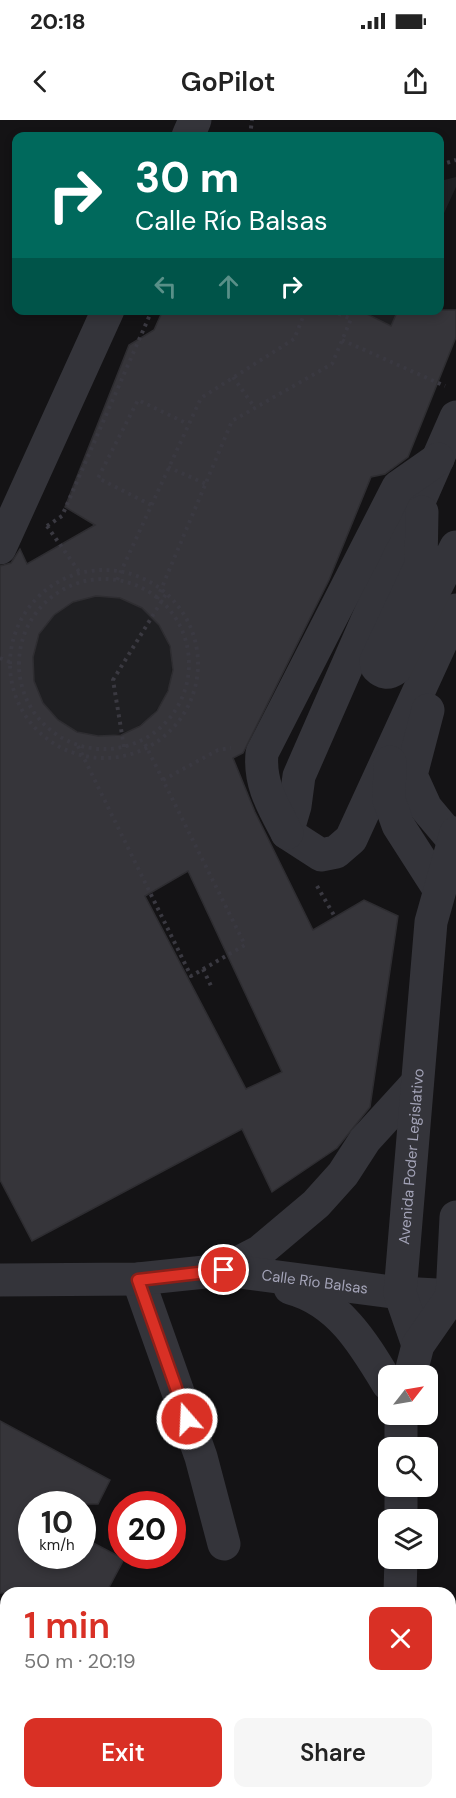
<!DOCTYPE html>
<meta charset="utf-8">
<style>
body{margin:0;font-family:"DM Sans",sans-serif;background:#f6f6f6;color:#222;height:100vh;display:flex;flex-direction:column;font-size:22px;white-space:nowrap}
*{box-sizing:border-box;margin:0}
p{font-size:20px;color:#767676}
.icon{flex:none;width:33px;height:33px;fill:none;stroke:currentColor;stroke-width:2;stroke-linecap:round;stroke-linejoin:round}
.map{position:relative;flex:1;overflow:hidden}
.panel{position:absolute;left:0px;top:1467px;width:456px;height:212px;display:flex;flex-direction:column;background:#fff;border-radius:18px 18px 0 0;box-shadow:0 3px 9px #0003}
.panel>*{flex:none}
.hud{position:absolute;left:12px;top:12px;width:432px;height:183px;border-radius:12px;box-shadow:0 3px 9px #0003;background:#00695c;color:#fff;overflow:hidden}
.needle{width:39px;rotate:59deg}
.buttons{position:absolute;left:378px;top:1245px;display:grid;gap:12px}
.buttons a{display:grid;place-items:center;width:60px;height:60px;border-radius:12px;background:#fff;box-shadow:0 3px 9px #0003;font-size:30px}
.speed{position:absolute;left:18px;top:1371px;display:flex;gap:12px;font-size:30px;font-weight:700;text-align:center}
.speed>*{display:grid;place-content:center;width:78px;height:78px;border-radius:50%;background:#fff;box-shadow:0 3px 9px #0003;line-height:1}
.speed small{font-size:15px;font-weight:400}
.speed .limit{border:9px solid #d22;background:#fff;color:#111}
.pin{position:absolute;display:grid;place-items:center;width:51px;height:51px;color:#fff;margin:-26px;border:3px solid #fff;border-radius:50%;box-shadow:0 2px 6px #0007}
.me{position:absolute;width:66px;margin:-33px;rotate:341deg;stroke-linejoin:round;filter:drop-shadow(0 0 4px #0008)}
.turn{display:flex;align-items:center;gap:21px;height:126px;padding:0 24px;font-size:27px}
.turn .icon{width:78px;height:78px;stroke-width:2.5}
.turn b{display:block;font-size:42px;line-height:51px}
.lanes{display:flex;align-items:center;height:57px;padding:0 24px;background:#0003;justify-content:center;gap:30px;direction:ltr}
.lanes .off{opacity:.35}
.round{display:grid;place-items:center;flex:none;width:63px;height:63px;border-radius:12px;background:#f6f6f6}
.overview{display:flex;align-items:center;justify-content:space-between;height:102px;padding:0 24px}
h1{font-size:36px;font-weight:600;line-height:45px;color:#d93025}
.action{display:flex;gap:12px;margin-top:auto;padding:12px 24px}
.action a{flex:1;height:69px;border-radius:12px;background:#d93025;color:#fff;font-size:24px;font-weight:600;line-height:69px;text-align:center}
.action a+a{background:#f6f6f6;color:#222}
.status{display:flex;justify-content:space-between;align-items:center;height:42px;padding:0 30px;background:#fff;direction:ltr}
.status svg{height:16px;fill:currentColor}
header{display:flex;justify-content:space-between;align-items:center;height:78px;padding:0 24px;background:#fff;font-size:27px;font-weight:600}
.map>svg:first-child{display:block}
.built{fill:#1f1f22}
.building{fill:#36353a;stroke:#2e2d31;stroke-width:1.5;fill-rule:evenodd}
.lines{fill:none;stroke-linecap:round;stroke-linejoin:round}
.path{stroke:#3a3941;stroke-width:4;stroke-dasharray:3 4.5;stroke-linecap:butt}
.minor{stroke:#34343a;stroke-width:33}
.route-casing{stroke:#8d1f18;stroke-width:15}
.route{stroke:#d93025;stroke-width:10}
.labels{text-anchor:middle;stroke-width:6;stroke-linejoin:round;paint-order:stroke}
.street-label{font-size:15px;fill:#a3a3b7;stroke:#0f0e10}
</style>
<div class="status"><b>20:18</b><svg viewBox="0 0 49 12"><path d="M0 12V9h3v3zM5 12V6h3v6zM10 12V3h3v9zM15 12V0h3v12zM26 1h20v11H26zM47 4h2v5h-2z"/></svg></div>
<header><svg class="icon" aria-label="back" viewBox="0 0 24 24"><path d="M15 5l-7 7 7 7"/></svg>GoPilot<svg class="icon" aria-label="share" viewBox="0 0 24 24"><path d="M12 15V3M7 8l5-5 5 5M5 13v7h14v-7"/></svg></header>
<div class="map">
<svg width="456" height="1678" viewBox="0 0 456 1678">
<rect width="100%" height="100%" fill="#141315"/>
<path class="built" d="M456,57V67L440,102V61Z
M359,191H398L391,206Z
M32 546a70 70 0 1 1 140 0a70 70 0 1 1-140 0Z"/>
<path class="building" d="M163,190H359L391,206L398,190H456V217L408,337L385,354L371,357L329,460L243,633L233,638L255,692L313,810L364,780L398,796L370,987L337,1028L272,1072L242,1009L32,1121L0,1060V446L11,443L20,429L27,444L95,405L65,387L129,225L154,210ZM96,476L120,478L142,488L159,505L170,526L173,550L168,571L157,591L140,606L121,615L98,616L77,612L58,600L43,583L34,561L33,537L39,514L54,495L73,482ZM188,751L282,952L246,969L145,776Z
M0,1301L110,1360L98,1384H32V1436H82V1417L124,1439L106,1473H0Z"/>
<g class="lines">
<path class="path" d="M250,16L252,0
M440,45L456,40
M342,220L445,266
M233,257L255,288
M168,347L206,364
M151,385L98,358L138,280L188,304
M47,406L62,396L152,190
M47,406L80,453
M10 544a94 94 0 1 1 188 0a94 94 0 1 1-188 0Z
M19 544a85 85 0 1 1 170 0a85 85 0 1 1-170 0Z
M117,460L201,278L294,219L306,190
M157,479L232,301L332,244L351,199L330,190
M0,538L10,542
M78,626L191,856L245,825L143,620
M124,627L113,560L166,474
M163,660L218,630L231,628
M317,766L335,797
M203,849L212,868"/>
<g class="minor">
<path d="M188,16L195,0"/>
<path d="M456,297L299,656L295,686L287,713L321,735L336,732L351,719L456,490"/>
<path d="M422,392L421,445L376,541L377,547C383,553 388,554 395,549L456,427"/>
<path d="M0,428L108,190"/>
<path d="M428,590L411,655L426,688L453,720"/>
<path d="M390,642L389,680L398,705L439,769"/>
<path d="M287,713C273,686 259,664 262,633L398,367L438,339"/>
<path d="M224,1150L259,1132L316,1084L343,1054L365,1020L417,963"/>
<path d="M138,1159L201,1337L224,1424"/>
<path id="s1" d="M0,1160L138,1159L224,1150L400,1173L456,1176"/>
<path d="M290,1168C339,1181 364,1224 388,1264"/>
<path id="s2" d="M418,1225L400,1173L431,802L456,713"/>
<path d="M410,1256L418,1225L452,1176L456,1097"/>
<path d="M401,1328V1294"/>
<path d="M401,1400V1366"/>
<path d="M400,1473L401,1438"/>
<path d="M450,1615L456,1618"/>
<path d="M396,1678V1672"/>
</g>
</g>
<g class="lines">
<g class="route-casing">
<path id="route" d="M187,1299L138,1160L224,1150"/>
</g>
<use href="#route" class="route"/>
</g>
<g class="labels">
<g class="street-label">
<text dy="5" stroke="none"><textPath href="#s2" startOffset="192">Avenida Poder Legislativo</textPath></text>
<text dy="5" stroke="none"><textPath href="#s1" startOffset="316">Calle Río Balsas</textPath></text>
</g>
</g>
</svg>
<div class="buttons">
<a><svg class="needle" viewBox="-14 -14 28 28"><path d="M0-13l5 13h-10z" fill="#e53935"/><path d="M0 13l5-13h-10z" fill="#767676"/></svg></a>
<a><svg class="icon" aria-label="search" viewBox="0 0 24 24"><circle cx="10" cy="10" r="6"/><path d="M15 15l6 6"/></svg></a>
<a><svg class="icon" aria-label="layers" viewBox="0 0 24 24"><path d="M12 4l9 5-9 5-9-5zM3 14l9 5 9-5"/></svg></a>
</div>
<div class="speed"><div>10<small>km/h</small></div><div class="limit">20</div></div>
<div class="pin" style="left:224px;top:1150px;background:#d93025"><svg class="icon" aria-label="arrive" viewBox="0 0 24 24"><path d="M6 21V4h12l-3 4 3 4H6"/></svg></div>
<svg class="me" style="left:187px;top:1299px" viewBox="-20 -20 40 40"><circle r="17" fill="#d93025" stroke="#fff" stroke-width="3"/><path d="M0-11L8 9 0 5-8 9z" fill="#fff"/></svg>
<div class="hud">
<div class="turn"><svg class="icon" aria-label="right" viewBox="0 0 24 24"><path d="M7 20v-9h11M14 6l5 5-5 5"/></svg><div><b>30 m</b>Calle Río Balsas</div></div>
<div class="lanes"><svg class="icon off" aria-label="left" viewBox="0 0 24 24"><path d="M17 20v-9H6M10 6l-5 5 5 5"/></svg><svg class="icon off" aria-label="ahead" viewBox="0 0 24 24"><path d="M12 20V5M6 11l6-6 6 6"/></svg><svg class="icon" aria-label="right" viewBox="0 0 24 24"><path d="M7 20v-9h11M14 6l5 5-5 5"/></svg></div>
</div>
<section class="panel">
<div class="overview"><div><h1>1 min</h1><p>50 m · 20:19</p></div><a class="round" style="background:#d93025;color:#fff"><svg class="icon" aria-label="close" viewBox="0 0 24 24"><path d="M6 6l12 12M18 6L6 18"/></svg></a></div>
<div class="action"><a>Exit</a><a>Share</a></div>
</section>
</div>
